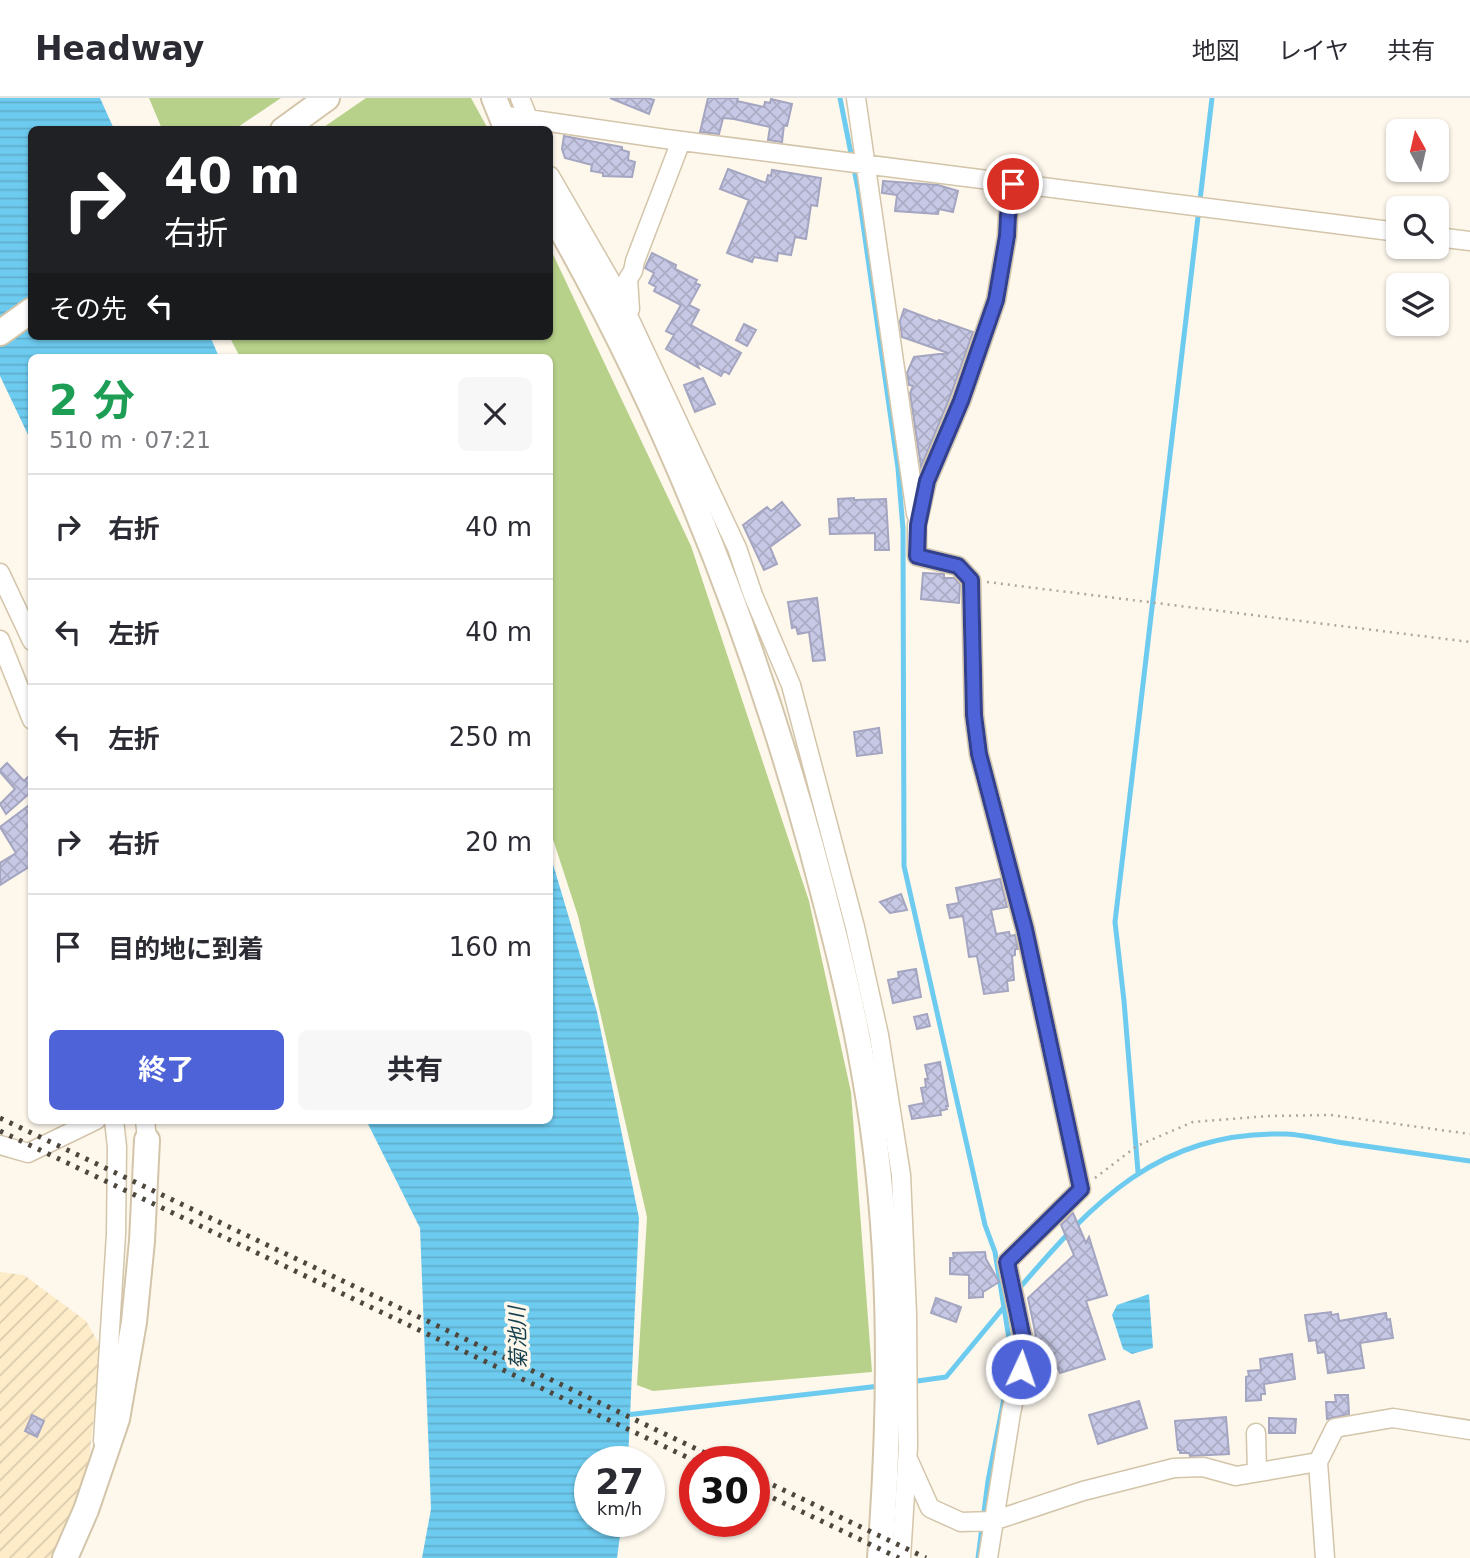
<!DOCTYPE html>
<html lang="ja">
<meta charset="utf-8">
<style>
body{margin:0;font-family:"DejaVu Sans","Noto Sans JP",sans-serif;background:#f7f7f7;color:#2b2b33;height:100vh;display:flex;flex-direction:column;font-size:26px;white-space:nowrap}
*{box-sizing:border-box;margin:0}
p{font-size:23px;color:#7c7c81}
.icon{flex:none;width:38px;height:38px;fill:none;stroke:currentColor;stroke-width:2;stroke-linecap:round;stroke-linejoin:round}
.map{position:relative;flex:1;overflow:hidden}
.drawer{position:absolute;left:28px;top:256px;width:525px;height:770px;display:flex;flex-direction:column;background:#fff;border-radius:10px;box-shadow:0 2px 5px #0004}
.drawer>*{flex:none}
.banner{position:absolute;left:28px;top:28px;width:525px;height:214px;border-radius:10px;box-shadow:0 2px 5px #0004;background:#202124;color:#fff;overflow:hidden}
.needle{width:46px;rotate:352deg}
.fabs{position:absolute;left:1386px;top:21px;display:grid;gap:14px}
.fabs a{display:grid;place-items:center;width:63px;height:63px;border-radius:10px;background:#fff;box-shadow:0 2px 5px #0004;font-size:35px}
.speed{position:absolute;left:574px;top:1348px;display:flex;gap:14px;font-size:35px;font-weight:700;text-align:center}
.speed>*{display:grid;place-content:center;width:91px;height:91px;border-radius:50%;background:#fff;box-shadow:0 2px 5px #0004;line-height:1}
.speed small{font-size:18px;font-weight:400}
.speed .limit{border:10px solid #d22;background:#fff;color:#111}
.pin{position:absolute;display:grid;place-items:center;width:60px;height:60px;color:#fff;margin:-30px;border:4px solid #fff;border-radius:50%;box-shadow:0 2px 7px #0007}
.me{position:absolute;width:77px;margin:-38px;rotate:3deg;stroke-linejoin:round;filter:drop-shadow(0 0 5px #0008)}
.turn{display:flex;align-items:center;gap:24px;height:147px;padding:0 21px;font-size:32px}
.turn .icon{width:91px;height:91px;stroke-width:2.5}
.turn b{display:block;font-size:49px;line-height:60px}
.then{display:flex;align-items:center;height:66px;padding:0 21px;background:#0003;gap:14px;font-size:26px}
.round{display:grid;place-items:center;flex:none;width:74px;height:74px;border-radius:10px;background:#f7f7f7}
.head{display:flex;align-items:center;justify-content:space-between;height:119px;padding:0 21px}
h1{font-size:42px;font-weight:700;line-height:52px;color:#1e9e55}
.cta{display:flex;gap:14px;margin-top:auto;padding:14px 21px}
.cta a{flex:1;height:80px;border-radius:10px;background:#4e63d8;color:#fff;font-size:28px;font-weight:700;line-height:80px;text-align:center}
.cta a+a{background:#f7f7f7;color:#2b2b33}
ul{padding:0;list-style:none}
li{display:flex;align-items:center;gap:21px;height:105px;padding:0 21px;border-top:2px solid #e1e1e2}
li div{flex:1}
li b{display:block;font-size:26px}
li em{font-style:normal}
header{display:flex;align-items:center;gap:42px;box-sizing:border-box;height:98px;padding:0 35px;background:#fff;border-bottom:2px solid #e1e1e2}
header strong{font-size:33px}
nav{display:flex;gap:38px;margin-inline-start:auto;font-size:24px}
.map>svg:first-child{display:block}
.industrial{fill:url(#industrial-furrows)}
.park{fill:#b7d18a}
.water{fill:url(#water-rules)}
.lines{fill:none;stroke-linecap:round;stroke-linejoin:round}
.stream{stroke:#6dcbef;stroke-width:5}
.building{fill:url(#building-cross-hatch);stroke:#a4a5c0;stroke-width:2}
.street-casing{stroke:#d3c5aa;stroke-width:21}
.secondary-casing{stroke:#d3c5aa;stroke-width:28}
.path{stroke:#aca69b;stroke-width:2.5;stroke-dasharray:2 5;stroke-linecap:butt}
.street{stroke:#fff;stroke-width:18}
.secondary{stroke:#fff;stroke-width:24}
.rail{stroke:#4d473d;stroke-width:5;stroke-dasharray:3.5 7;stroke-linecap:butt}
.route-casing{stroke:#33408c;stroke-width:18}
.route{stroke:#4e63d8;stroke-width:12}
.labels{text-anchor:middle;stroke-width:7;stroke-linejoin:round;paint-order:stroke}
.water-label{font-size:21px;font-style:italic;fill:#133e4d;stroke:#fdf7ec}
</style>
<header>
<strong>Headway</strong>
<nav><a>地図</a><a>レイヤ</a><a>共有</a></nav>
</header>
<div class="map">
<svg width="1470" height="1460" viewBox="0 0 1470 1460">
<defs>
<pattern id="industrial-furrows" width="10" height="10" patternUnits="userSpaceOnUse" patternTransform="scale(1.75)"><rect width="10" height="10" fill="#feecc9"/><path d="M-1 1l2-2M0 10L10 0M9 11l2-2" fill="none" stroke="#dacbac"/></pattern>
<pattern id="water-rules" width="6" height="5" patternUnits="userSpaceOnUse" patternTransform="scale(1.75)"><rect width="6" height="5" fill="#6dcbef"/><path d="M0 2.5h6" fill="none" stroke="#5faecd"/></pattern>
<pattern id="building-cross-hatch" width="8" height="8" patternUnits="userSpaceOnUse" patternTransform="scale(1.75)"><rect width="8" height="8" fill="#c7c8e5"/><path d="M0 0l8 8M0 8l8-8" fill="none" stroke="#abacc4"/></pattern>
</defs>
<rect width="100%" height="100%" fill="#fdf7ec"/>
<path class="industrial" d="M0,1174L24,1177L86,1223L102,1251L89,1361L75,1405L52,1460H0Z"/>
<path class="park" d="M149,0H281L235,31H162Z
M366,0H471L488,31H321Z
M550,150L691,448L809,803L851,994L872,1274L653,1293L637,1287L647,1119L578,818L550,732V259H240L229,238H550Z"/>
<path class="water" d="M0,0H100L114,31L32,32V238H210L219,259H32L31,343L0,278Z
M550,756L597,914L639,1120L628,1363H590V1423H622L617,1460H422L431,1411L420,1130L366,1022H550Z
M1149,1196L1153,1250L1132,1256L1123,1251L1112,1217L1117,1207Z"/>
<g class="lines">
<path class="stream" d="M840,0L858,91L898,370L903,431L904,768L985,1127L995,1154L1012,1259L988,1383L978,1460
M1138,1074L1124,903L1115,824L1212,0
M1017,1193C1093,1104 1158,1033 1286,1036C1305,1037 1325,1042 1344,1045C1386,1051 1428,1057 1470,1063
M910,1284L946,1279L1004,1209
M626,1317L880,1288"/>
</g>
<path class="building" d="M610,0H647L654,2L649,16Z
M708,0H738L737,3L764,9L765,4L770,5L771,1L792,6L787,28L784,27L782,44L768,42L770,29L734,21L723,20L719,36L700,34Z
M564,38L622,49V52L629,54L628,62L635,64L632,79L603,78V75L591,73L592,67L565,60L562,51Z
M728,71L766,85L768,77L771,78L772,72L821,80L817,108L811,107L806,141L795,139L791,157L778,155L777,163L754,159L752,164L727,155L749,102L720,91Z
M883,83L938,87L958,93L953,114L939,111L938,116L895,113L897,97L882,95Z
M652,155L676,167L675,171L697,182L695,185L700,187L689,207L699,212L691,227L741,255L729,276L724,273L721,278L696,264L699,270L666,251L674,237L666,233L681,207L654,193L656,189L649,185L654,175L645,170Z
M904,211L938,224L939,222L973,234L950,299L921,369L910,295L913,288L909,287L907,275L914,259L948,255L902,239L900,223Z
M744,226L756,232L747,248L736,242Z
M703,280L715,306L695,314L684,287Z
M854,400V402L886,401L889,452H875V435L830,436L829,421L839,420L838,401Z
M782,404L800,427L770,449L777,466L764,472L743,427L767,409L771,413Z
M923,475L944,476V480H954L960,486L959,505L921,501Z
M817,500L825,562L813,563L809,534L798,536L796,529L792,530L788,504Z
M879,630L882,655L857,658L854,634Z
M7,665L24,683L32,675V693L6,716L0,706L15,691L0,674V672Z
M32,705V767L0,787V765L16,755L0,729Z
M1000,781L1007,809L991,812L996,836L1009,834L1010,838L1015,837L1018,851H1015V857L1012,858L1014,882L1007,883L1008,893L984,896L977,858L969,859L963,818L950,820L947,807L959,805L956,790Z
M901,796L907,812L890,815L880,804Z
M916,871L921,899L893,905L888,882L899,880L898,874Z
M927,916L930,928L917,931L914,919Z
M940,964L948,1008H946L947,1011L940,1013L941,1017L912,1021L909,1008L924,1005L921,990L926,989L925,981H928L925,967Z
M1073,1115L1086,1145L1089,1139L1107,1197L1086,1203L1105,1261L1060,1275L1058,1270L1040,1273L1034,1264L1036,1252L1034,1239L1036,1238L1028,1200L1074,1157L1061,1127Z
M985,1154L986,1161L999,1184L983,1194V1199L969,1200V1177L950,1176V1160H954L953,1155Z
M936,1200L961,1209L956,1224L931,1215Z
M1331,1214V1217L1338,1216L1339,1223L1386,1215L1387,1222L1390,1221L1393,1240L1360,1245L1364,1270L1328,1275L1325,1254L1318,1255L1316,1242L1309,1243L1305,1217Z
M1292,1256L1295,1281L1264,1286L1265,1296H1261V1302L1246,1303V1279L1249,1278L1248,1273L1261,1272L1260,1261Z
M1335,1297H1348L1349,1316L1327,1321L1326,1304H1336Z
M1139,1303L1147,1330L1098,1346L1089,1317Z
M32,1317L44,1323L37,1339L25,1333Z
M1226,1319L1229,1356L1190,1358L1189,1355H1180V1352H1178L1175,1323Z
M1269,1320L1296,1321L1295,1335H1269Z"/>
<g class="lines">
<g class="street-casing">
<path id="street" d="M520,0L528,20
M856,0L916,416
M501,17L666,41L1398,134
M550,78L616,192L737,450L753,497L791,587L855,829L879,937L901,1077L907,1216L908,1349L901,1460
M1437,139L1470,143
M630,211L628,181L633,173L635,163L681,43
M0,475L32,543
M0,542L32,622
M145,1022L147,1042
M0,1047L28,1055L96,1022
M1256,1335L1257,1374
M103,1343L116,1136L117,1049L114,1022
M908,1361L930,1410L961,1424L993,1423L1083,1393L1174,1370L1203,1369L1236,1378L1318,1364
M988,1460L1011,1315L1025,1250L1007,1164L1081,1091L1025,831L979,656L974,617L971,482L958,468L917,458V427L927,383L961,303L996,202L1007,138L1008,118L1013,86
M1325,1460L1318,1364L1335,1330L1393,1320L1470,1332"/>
</g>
<g class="secondary-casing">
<path id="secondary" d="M494,0L507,32
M283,32L327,0
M550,112C665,312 751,530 812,752C832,827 852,903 865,980C893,1138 892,1300 880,1460
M0,235L32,212
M65,1460L86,1412L117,1321L134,1224L142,1143L147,1042"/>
</g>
<path class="path" d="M987,484L1470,544
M1095,1080L1137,1048L1193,1024L1268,1018L1331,1017L1470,1036"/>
<use href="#street" class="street"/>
<use href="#secondary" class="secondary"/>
<path class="rail" d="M0,1020L722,1363
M0,1033L695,1363
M754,1378L926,1460
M754,1391L899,1460"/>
</g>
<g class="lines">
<g class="route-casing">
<path id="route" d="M1013,86L1008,118L1007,138L996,202L961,303L927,383L918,427L917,458L958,468L971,482L974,617L979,656L1025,831L1081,1091L1007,1164L1025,1250L1021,1271"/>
</g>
<use href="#route" class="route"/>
</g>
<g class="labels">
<g class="water-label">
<text transform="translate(518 1240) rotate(-92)" y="7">菊池川</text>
</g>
</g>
</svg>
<div class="fabs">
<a><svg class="needle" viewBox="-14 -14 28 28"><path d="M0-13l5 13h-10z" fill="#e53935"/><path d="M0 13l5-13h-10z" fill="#7c7c81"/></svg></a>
<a><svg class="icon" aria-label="search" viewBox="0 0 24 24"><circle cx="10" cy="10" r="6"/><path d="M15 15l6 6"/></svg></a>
<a><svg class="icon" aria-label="layers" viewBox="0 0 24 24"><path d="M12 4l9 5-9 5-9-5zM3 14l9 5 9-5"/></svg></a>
</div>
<div class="speed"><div>27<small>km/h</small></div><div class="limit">30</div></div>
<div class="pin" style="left:1013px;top:86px;background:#d93025"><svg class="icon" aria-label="arrive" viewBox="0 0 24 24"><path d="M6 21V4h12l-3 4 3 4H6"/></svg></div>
<svg class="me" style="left:1021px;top:1271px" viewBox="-20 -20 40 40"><circle r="17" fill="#4e63d8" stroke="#fff" stroke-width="3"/><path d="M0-11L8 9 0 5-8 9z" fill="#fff"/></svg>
<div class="banner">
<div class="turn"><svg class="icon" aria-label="right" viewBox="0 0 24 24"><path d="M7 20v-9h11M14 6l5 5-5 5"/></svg><div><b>40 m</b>右折</div></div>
<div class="then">その先<svg class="icon" aria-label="left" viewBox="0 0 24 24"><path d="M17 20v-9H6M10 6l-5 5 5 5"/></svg></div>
</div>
<section class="drawer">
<div class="head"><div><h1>2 分</h1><p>510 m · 07:21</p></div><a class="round"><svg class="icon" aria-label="close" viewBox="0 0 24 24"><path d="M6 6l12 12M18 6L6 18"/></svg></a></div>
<ul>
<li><svg class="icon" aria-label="right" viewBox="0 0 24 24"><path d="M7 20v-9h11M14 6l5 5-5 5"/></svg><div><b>右折</b></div><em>40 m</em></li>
<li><svg class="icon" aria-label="left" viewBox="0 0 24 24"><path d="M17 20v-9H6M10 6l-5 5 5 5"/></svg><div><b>左折</b></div><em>40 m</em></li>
<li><svg class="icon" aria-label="left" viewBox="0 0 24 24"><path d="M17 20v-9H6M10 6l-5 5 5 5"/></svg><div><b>左折</b></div><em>250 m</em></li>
<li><svg class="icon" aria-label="right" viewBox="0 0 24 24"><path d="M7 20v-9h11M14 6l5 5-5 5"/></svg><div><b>右折</b></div><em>20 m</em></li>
<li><svg class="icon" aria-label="arrive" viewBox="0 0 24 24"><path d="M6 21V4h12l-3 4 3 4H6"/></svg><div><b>目的地に到着</b></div><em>160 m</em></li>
</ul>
<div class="cta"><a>終了</a><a>共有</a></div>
</section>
</div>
